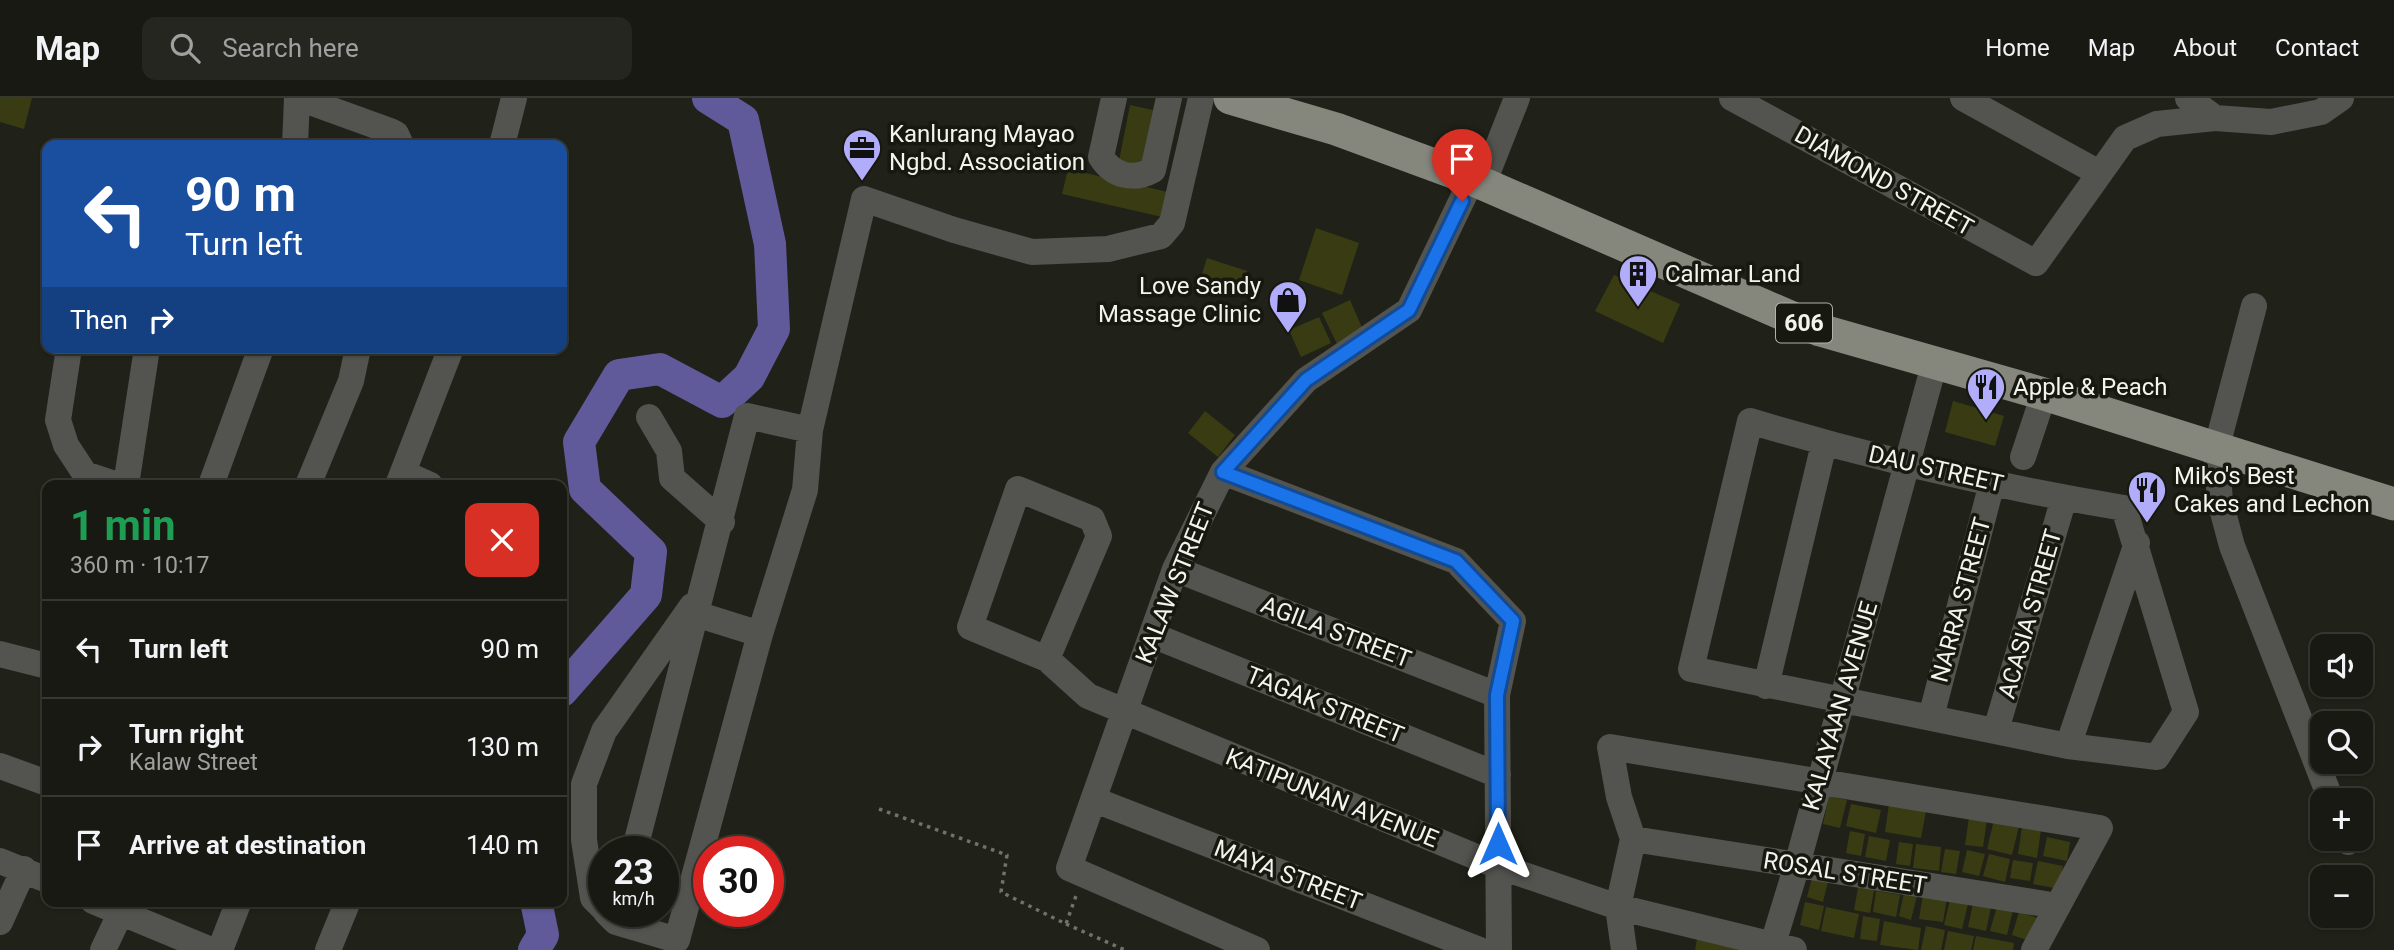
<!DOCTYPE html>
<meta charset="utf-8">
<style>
body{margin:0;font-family:Roboto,sans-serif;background:#252620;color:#f1f3f6;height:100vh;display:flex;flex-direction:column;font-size:26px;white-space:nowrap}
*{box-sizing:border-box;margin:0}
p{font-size:23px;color:#9fa09f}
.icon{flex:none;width:38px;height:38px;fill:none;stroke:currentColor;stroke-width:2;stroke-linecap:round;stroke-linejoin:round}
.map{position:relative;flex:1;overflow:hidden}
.sheet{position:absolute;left:42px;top:382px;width:525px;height:427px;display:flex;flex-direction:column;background:#181912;border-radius:14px;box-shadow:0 2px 5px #0004,0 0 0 2px #363832}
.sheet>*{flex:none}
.guide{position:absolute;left:42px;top:42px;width:525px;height:214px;border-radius:14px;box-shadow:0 2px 5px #0004,0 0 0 2px #363832;background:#1a4fa0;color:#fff;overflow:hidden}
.controls{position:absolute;left:2310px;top:536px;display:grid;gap:14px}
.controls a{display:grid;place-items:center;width:63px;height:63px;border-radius:14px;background:#181912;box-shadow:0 2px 5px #0004,0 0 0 2px #363832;font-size:35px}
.speed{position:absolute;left:588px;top:738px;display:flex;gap:14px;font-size:35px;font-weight:700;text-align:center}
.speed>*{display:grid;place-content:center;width:91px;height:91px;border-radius:50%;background:#181912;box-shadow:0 2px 5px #0004,0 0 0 2px #363832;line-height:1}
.speed small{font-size:18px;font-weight:400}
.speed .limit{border:10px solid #d22;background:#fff;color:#111}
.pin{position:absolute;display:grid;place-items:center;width:60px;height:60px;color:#fff;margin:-72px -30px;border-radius:50% 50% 50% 0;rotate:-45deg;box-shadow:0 0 7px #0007}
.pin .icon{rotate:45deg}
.me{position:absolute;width:77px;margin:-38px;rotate:0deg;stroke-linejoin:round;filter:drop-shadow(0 0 5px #0008)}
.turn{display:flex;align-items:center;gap:24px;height:147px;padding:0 28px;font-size:32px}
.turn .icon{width:91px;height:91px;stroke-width:2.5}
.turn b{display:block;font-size:49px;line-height:60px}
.then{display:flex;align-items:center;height:66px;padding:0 28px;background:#0003;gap:14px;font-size:26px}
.round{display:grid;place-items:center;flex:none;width:74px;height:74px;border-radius:14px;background:#252620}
.head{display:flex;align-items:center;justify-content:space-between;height:119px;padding:0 28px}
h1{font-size:42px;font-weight:700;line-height:52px;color:#1e9e55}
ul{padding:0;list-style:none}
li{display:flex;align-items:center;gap:21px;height:98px;padding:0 28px;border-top:2px solid #363832}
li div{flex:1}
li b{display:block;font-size:26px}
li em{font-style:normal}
header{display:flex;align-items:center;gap:42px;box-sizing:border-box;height:98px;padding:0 35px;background:#181912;border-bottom:2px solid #363832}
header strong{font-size:33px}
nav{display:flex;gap:38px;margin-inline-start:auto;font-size:24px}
.search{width:490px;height:63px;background:#252620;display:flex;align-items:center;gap:18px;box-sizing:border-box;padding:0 24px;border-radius:14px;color:#9fa09f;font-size:26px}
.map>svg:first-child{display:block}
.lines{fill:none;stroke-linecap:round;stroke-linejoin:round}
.river{stroke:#605a9b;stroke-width:32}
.building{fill:#393c12}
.path{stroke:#71726a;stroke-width:3.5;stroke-dasharray:3.5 5;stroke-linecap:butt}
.minor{stroke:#53534f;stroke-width:26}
.major{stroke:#85867c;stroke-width:33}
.route-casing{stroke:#114b97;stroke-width:18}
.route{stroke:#1a73e8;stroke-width:12}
.labels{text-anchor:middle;stroke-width:7;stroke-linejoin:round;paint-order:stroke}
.shield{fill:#17180f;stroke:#b1b2ab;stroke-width:2}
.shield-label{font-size:23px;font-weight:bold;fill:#f3f4ee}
.poi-label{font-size:24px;fill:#f3f4ee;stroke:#17180f;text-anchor:start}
.street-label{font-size:24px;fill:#f3f4ee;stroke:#17180f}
</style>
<header>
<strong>Map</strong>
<div class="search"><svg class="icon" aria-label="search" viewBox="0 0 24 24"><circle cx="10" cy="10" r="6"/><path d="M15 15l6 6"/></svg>Search here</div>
<nav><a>Home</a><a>Map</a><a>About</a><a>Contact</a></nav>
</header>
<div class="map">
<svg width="2394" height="852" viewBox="0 0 2394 852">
<rect width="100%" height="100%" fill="#202118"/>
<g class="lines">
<path class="river" d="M562,593L646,497L651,454L585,391L579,344L619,277L660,271L722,304L749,279L774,231L770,146L743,22L708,0
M534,852L543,837L536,803"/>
</g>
<path class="building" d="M0,0H32L24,31L0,24Z
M1130,7L1153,12L1141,72L1118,68Z
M1068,71L1168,94L1162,119L1062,96Z
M1316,130L1359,145L1342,197L1299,182Z
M1207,160L1247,173L1240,192L1201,179Z
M1614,177L1680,206L1663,245L1595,213Z
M1350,202L1364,234L1337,246L1322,215Z
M1319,219L1331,245L1301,259L1289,232Z
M1953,303L2004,318L1995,348L1945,334Z
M1205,313L1235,337L1218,359L1188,335Z
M1829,698L1847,702L1840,730L1823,726Z
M1851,706L1881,712L1876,735L1846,728Z
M1889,706L1926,713L1921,740L1885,734Z
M1969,719L1987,721L1983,749L1965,747Z
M1994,722L2019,728L2012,757L1987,751Z
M2022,729L2041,732L2037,760L2018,756Z
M1850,733L1865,736L1861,758L1846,755Z
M1869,738L1890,742L1886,763L1865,759Z
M2047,739L2070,744L2067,763L2043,758Z
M1899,744L1913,746L1910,768L1896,766Z
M1916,746L1941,749L1939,773L1913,770Z
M1945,751L1960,753L1956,776L1941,774Z
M1967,752L1985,756L1979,778L1962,774Z
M1989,756L2010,761L2005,784L1983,778Z
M2013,762L2033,765L2030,783L2010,780Z
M2038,763L2063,768L2059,791L2033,786Z
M1813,776L1829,780L1823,804L1807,799Z
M1859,784L1875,787L1870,815L1854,812Z
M1876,793L1900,797L1896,819L1873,814Z
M1904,795L1917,798L1911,822L1899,818Z
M1923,796L1947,800L1943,824L1919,821Z
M1951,798L1969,802L1962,831L1944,827Z
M1974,801L1992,805L1986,833L1968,829Z
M1805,804L1824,808L1819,832L1800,827Z
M1997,808L2013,812L2007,837L1990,833Z
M1826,809L1859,816L1854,840L1821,833Z
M2019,814L2038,820L2030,843L2012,837Z
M1863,818L1880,821L1877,843L1860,841Z
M1884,823L1921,830L1918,852L1880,847Z
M1926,828L1945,832L1941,852H1921Z
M1948,833L1974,838L1971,852H1944Z
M1976,838L2014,845L2013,852H1973Z
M1697,841L1740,852H1695Z"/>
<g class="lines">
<path class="path" d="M879,711L1007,757L1001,794L1066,826L1077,795
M1066,826L1125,852"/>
<path class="minor" d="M299,0L390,33L396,36L401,47
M1114,0L1101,59C1113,78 1133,83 1153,72L1169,0
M1732,0L2036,165L2125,40L2157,26L2215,20L2271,24L2321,14L2341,0
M1963,0L2099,75
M2188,0L2215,20
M295,47L297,0
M502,47L514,0
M1483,86L1517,0
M2254,208L2216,352L2220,403L2232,448L2331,702
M69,250L58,322L66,347L85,376L118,387
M649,319L669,353L672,380L722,424
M1750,323C1872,360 1998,389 2124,410L2186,614L2157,659L2068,648L1691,571Z
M2023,359L2044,296
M1223,374L1456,463L1513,523L1497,597L1499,852
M403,375L430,387
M126,387L147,250
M211,387L261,250
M308,387L351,283L358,250
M398,387L451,250
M1175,471L1497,597
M696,516L760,536
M1152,537L1498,677
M0,556L47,568
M1047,561L1099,438L1092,421L1018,391L970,529L1047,561L1088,598L1498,768L1618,809L1794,852
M1766,588L1824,346
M1931,619L1992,385
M1996,632L2064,400
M2068,648L2137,445
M0,668L47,685
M1095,702L1480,852
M2346,740L2348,744
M1633,741L2058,808
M634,754L747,318L810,332
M0,763L47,782
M93,803L211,852
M604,811L593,800L584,742V686L604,633L692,508
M606,814L616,824L677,842L760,536L805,392L810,332L864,101L954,132L1032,154L1108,151L1161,138L1172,125L1201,0
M0,824L24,771
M103,852L120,816
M220,852L239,803
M328,852L348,803
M1257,852L1069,770L1175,471L1223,374L1306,282L1409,212L1472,81
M1624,852L1618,809L1633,741L1619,699L1610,649L2100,730L2034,852
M1771,852L1797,767L1934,267"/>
<path class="major" d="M1230,0L1336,31L1472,81L1820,232L2044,296L2394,406"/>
</g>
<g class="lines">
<g class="route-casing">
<path id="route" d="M1462,103L1409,212L1306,282L1223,374L1456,463L1513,523L1497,597L1498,746"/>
</g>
<use href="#route" class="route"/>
</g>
<defs>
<g id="office-pin" transform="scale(2.0125)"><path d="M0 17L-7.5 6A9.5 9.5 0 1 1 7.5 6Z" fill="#b1adfa" stroke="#17180f"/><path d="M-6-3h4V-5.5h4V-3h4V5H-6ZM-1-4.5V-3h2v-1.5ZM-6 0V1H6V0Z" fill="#111"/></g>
<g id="building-pin" transform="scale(2.0125)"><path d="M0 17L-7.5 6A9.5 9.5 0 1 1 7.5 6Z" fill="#b1adfa" stroke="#17180f"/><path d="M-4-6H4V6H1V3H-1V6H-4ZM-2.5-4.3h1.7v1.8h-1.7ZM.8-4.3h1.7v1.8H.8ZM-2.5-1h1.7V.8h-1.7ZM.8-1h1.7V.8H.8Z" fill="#111"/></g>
<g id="shop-pin" transform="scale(2.0125)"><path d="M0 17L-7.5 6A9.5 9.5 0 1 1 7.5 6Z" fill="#b1adfa" stroke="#17180f"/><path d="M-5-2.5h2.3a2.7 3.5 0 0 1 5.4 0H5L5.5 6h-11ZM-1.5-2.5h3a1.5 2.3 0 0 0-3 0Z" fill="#111"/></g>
<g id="restaurant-pin" transform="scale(2.0125)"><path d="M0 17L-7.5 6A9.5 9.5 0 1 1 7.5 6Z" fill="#b1adfa" stroke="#17180f"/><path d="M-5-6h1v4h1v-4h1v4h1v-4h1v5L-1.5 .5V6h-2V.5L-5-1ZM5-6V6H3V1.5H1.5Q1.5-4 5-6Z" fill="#111"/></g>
</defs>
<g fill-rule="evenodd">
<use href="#office-pin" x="862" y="50"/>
<use href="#building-pin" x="1638" y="176"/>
<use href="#shop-pin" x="1288" y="202"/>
<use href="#restaurant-pin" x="1986" y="289"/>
<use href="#restaurant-pin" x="2147" y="392"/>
</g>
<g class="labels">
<rect class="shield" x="1776" y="205.5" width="56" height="39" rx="5"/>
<g class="shield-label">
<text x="1804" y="233">606</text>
</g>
<g class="poi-label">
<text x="889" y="44">Kanlurang Mayao<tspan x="889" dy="28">Ngbd. Association</tspan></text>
<text x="1665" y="184">Calmar Land</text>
<text x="1261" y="196" text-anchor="end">Love Sandy<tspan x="1261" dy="28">Massage Clinic</tspan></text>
<text x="2013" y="297">Apple &amp; Peach</text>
<text x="2174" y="386">Miko's Best<tspan x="2174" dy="28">Cakes and Lechon</tspan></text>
</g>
<g class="street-label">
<text transform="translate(1884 83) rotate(29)" y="8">DIAMOND STREET</text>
<text transform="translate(1936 371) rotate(13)" y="8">DAU STREET</text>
<text transform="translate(1175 485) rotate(-68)" y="8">KALAW STREET</text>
<text transform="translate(1961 502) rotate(-75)" y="8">NARRA STREET</text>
<text transform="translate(2030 516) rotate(-74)" y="8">ACASIA STREET</text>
<text transform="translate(1336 534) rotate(21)" y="8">AGILA STREET</text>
<text transform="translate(1325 607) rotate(22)" y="8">TAGAK STREET</text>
<text transform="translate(1840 608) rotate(-74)" y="8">KALAYAAN AVENUE</text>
<text transform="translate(1332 700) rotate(22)" y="8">KATIPUNAN AVENUE</text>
<text transform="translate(1845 775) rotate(9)" y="8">ROSAL STREET</text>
<text transform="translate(1288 777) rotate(21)" y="8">MAYA STREET</text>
</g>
</g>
</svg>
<div class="controls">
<a><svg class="icon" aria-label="sound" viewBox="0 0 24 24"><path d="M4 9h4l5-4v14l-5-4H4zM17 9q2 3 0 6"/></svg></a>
<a><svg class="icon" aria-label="search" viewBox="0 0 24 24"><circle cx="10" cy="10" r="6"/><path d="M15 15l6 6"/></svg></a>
<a>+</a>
<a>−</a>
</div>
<div class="speed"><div>23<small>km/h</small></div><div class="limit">30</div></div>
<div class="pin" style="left:1462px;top:103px;background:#d93025"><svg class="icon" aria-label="arrive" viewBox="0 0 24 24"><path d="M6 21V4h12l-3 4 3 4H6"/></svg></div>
<svg class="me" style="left:1498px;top:746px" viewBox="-20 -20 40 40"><path d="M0-17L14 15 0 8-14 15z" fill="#1a73e8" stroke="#fff" stroke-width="4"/></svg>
<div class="guide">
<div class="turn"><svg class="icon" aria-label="left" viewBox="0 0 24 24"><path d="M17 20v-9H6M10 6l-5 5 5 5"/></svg><div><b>90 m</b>Turn left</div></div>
<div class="then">Then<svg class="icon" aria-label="right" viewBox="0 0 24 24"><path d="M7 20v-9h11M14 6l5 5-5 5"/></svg></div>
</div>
<section class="sheet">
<div class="head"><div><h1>1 min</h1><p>360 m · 10:17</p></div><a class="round" style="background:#d93025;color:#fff"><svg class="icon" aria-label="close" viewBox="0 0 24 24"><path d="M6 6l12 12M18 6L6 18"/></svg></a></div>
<ul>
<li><svg class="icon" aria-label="left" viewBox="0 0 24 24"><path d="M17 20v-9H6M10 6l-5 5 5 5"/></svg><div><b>Turn left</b></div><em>90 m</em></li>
<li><svg class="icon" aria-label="right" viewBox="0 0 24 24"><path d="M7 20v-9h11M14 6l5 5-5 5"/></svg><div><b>Turn right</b><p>Kalaw Street</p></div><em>130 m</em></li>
<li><svg class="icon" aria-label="arrive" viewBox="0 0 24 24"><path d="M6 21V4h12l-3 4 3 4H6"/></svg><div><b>Arrive at destination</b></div><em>140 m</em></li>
</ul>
</section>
</div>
